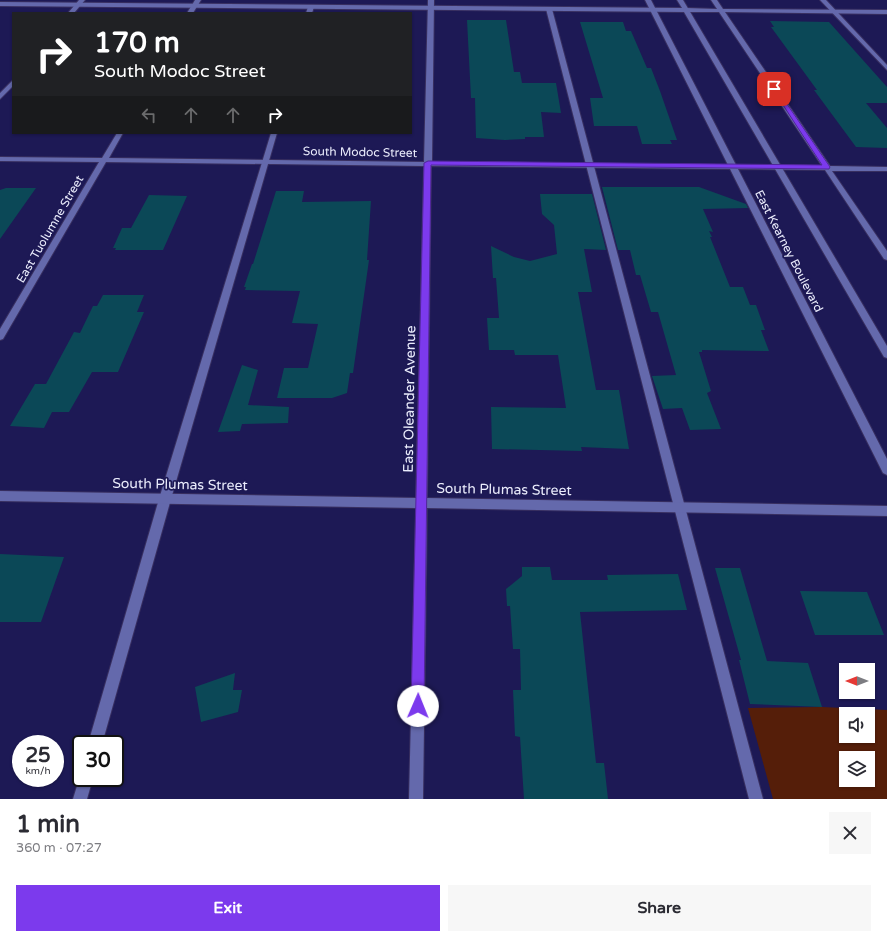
<!DOCTYPE html>
<meta charset="utf-8">
<style>
body{margin:0;font-family:"Varela Round",sans-serif;background:#f7f7f7;color:#2b2b33;height:100vh;display:flex;flex-direction:column;font-size:15px;white-space:nowrap}
*{box-sizing:border-box;margin:0}
p{font-size:13px;color:#7c7c81}
.icon{flex:none;width:22px;height:22px;fill:none;stroke:currentColor;stroke-width:2;stroke-linecap:round;stroke-linejoin:round}
.map{position:relative;height:799px;overflow:hidden}
.sheet{display:flex;flex-direction:column;background:#fff;flex:1}
.sheet>*{flex:none}
.banner{position:absolute;left:12px;top:12px;width:400px;height:122px;border-radius:0px;box-shadow:0 1px 3px #0004;background:#202124;color:#fff;overflow:hidden}
.needle{width:26px;rotate:270deg}
.tools{position:absolute;left:839px;top:663px;display:grid;gap:8px}
.tools a{display:grid;place-items:center;width:36px;height:36px;border-radius:0px;background:#fff;box-shadow:0 1px 3px #0004;font-size:20px}
.speed{position:absolute;left:12px;top:735px;display:flex;gap:8px;font-size:20px;font-weight:700;text-align:center}
.speed>*{display:grid;place-content:center;width:52px;height:52px;border-radius:50%;background:#fff;box-shadow:0 1px 3px #0004;line-height:1}
.speed small{font-size:10px;font-weight:400}
.speed .limit{border:2px solid #111;border-radius:6px;background:#fff;color:#111}
.pin{position:absolute;display:grid;place-items:center;width:34px;height:34px;color:#fff;margin:-17px;border-radius:8px;box-shadow:0 2px 6px #0006}
.me{position:absolute;width:44px;margin:-22px;rotate:1deg;stroke-linejoin:round;filter:drop-shadow(0 0 3px #0008)}
.turn{display:flex;align-items:center;gap:14px;height:84px;padding:0 16px;font-size:18px}
.turn .icon{width:52px;height:52px;stroke-width:2.5}
.turn b{display:block;font-size:28px;line-height:34px}
.lanes{display:flex;align-items:center;height:38px;padding:0 16px;background:#0003;justify-content:center;gap:20px;direction:ltr}
.lanes .off{opacity:.35}
.round{display:grid;place-items:center;flex:none;width:42px;height:42px;border-radius:0px;background:#f7f7f7}
.summary{display:flex;align-items:center;justify-content:space-between;height:68px;padding:0 16px}
h1{font-size:24px;font-weight:700;line-height:30px}
.cta{display:flex;gap:8px;margin-top:auto;padding:8px 16px}
.cta a{flex:1;height:46px;border-radius:0px;background:#7c3aed;color:#fff;font-size:16px;font-weight:700;line-height:46px;text-align:center}
.cta a+a{background:#f7f7f7;color:#2b2b33}
.map>svg:first-child{display:block}
.green{fill:#551e09;fill-rule:evenodd}
.building{fill:#0b4857}
.lines{fill:none;stroke-linecap:round;stroke-linejoin:round}
.lane-casing{stroke:#382f60;stroke-width:2}
.street-casing{stroke:#382f60;stroke-width:2}
.secondary-casing{stroke:#382f60;stroke-width:2}
.lane{fill:#6469ac;fill-rule:evenodd}
.street{fill:#6469ac;fill-rule:evenodd}
.secondary{fill:#6469ac;fill-rule:evenodd}
.route{fill:#7c3aed;stroke:#51269a}
.labels{text-anchor:middle;stroke-width:3.5;stroke-linejoin:round;paint-order:stroke}
.far-street-label{font-size:12px;fill:#eaecfc;stroke:#1d1955}
.street-label{font-size:14px;fill:#eaecfc;stroke:#1d1955}
</style>
<div class="map">
<svg width="887" height="799" viewBox="0 0 887 799">
<rect width="100%" height="100%" fill="#1d1955"/>
<path class="green" d="M822,707L887,710V799H773L748,708ZM846,714H868V736H846ZM846,758H868V780H846Z"/>
<path class="building" d="M467,20H506L514,72H520L522,83H556L561,113L541,112L544,137H525V139L505,140L476,138L475,98H471Z
M770,21L829,22L887,87V103H866L887,128V148L856,147L814,90H817L771,27H774Z
M580,22H623L626,31H631L647,68H651L660,91L677,140H670L672,144H642L637,126H594L590,98H603Z
M602,187H699L746,204L748,208L703,209L713,232L709,231L712,237H710L730,287H743L750,305H756L765,330H761L769,351L702,350V352H699L711,391L707,393L721,429L690,430L682,408L663,409L652,376L676,375L658,312H651L640,275H636L630,250H618Z
M6,188H36L0,239V190Z
M276,191H304L302,202L371,201L367,260H369L353,373H350L347,393L332,398H277L284,368H308L318,324L292,323L300,291L245,290L246,287H244L252,264H253Z
M540,194H592L606,250L584,249L592,292H578L596,390H619L629,449L581,447L582,451L492,449L491,407L566,408L558,355H515L514,350H489L487,318H499L496,278H493L491,246L514,257L530,261L557,254L554,225L542,214Z
M149,195L187,196L163,250H115L116,248H113L122,228H131Z
M103,295H144L137,312H144L118,372H92L69,412H52L44,428L10,426L35,384H46L74,332L80,333L93,306H97Z
M242,365L258,370L248,405L289,407L288,423L242,424L240,431L218,432Z
M0,554L64,557L41,622H0Z
M522,567H550L552,580H608L607,575L678,574L687,610L580,612L596,763H604L608,799H524L520,737L515,736L513,690H521L520,649H513L510,606H507L506,589L522,576Z
M715,568H740L767,661L808,663L822,707L750,704L739,660H741Z
M800,591L867,592L884,635H815Z
M235,673L233,690H242L238,712L201,722L195,687Z"/>
<g class="lines">
<g class="lane-casing">
<path id="lane" d="M79,0H85L74,13H68Z
M820,0H826L887,65V70Z
M311,5L314,7L312,13H306L308,7Z
M549,7L552,9L763,799H749L546,9Z
M13,80V86L0,99V93Z
M271,133H277L171,499L102,744H88L159,499Z
M81,773V778H93L87,799H73Z"/>
</g>
<g class="street-casing">
<path id="street" d="M195,0H201L193,13H187Z
M428,0H434L432,162L728,165L645,0H651L736,165L822,166L719,12H686L683,10L686,8L717,9L711,0H717L723,9L887,10V14L725,12L830,166L887,167V171H832L887,251V260L884,259L825,170L738,169L887,459V475L883,473L730,169L431,166L427,498L887,506V516L427,508L423,799H409L416,508L0,501V491L416,498L424,166L106,162L3,339L0,340V329L99,162L0,161V157L102,158L117,133H123L109,158L424,162Z"/>
</g>
<g class="secondary-casing">
<path id="secondary" d="M677,0H683L689,10L887,346V358L884,357L684,12L0,6V2L682,8Z"/>
</g>
<use href="#lane" class="lane"/>
<use href="#street" class="street"/>
<use href="#secondary" class="secondary"/>
</g>
<path class="route" d="M772,88H776L830,167L829,169L431,165L424,706L422,710L418,712L413,710L411,706L424,163L428,161L822,165Z"/>
<g class="labels">
<g class="far-street-label">
<text transform="translate(360 152) rotate(1)" y="4">South Modoc Street</text>
<text transform="translate(50 229) rotate(-60)" y="4">East Tuolumne Street</text>
<text transform="translate(789 251) rotate(63)" y="4">East Kearney Boulevard</text>
</g>
<g class="street-label">
<text transform="translate(409 399) rotate(-89)" y="5">East Oleander Avenue</text>
<text transform="translate(180 484) rotate(1)" y="5">South Plumas Street</text>
<text transform="translate(504 489) rotate(1)" y="5">South Plumas Street</text>
</g>
</g>
</svg>
<div class="tools">
<a><svg class="needle" viewBox="-14 -14 28 28"><path d="M0-13l5 13h-10z" fill="#e53935"/><path d="M0 13l5-13h-10z" fill="#7c7c81"/></svg></a>
<a><svg class="icon" aria-label="sound" viewBox="0 0 24 24"><path d="M4 9h4l5-4v14l-5-4H4zM17 9q2 3 0 6"/></svg></a>
<a><svg class="icon" aria-label="layers" viewBox="0 0 24 24"><path d="M12 4l9 5-9 5-9-5zM3 14l9 5 9-5"/></svg></a>
</div>
<div class="speed"><div>25<small>km/h</small></div><div class="limit">30</div></div>
<div class="pin" style="left:774px;top:89px;background:#d93025"><svg class="icon" aria-label="arrive" viewBox="0 0 24 24"><path d="M6 21V4h12l-3 4 3 4H6"/></svg></div>
<svg class="me" style="left:418px;top:706px" viewBox="-20 -20 40 40"><circle r="19" fill="#fff"/><path d="M0-13L10 11 0 6-10 11z" fill="#7c3aed"/></svg>
<div class="banner">
<div class="turn"><svg class="icon" aria-label="right" viewBox="0 0 24 24"><path d="M7 20v-9h11M14 6l5 5-5 5"/></svg><div><b>170 m</b>South Modoc Street</div></div>
<div class="lanes"><svg class="icon off" aria-label="left" viewBox="0 0 24 24"><path d="M17 20v-9H6M10 6l-5 5 5 5"/></svg><svg class="icon off" aria-label="ahead" viewBox="0 0 24 24"><path d="M12 20V5M6 11l6-6 6 6"/></svg><svg class="icon off" aria-label="ahead" viewBox="0 0 24 24"><path d="M12 20V5M6 11l6-6 6 6"/></svg><svg class="icon" aria-label="right" viewBox="0 0 24 24"><path d="M7 20v-9h11M14 6l5 5-5 5"/></svg></div>
</div>
</div>
<section class="sheet">
<div class="summary"><div><h1>1 min</h1><p>360 m · 07:27</p></div><a class="round"><svg class="icon" aria-label="close" viewBox="0 0 24 24"><path d="M6 6l12 12M18 6L6 18"/></svg></a></div>
<div class="cta"><a>Exit</a><a>Share</a></div>
</section>
